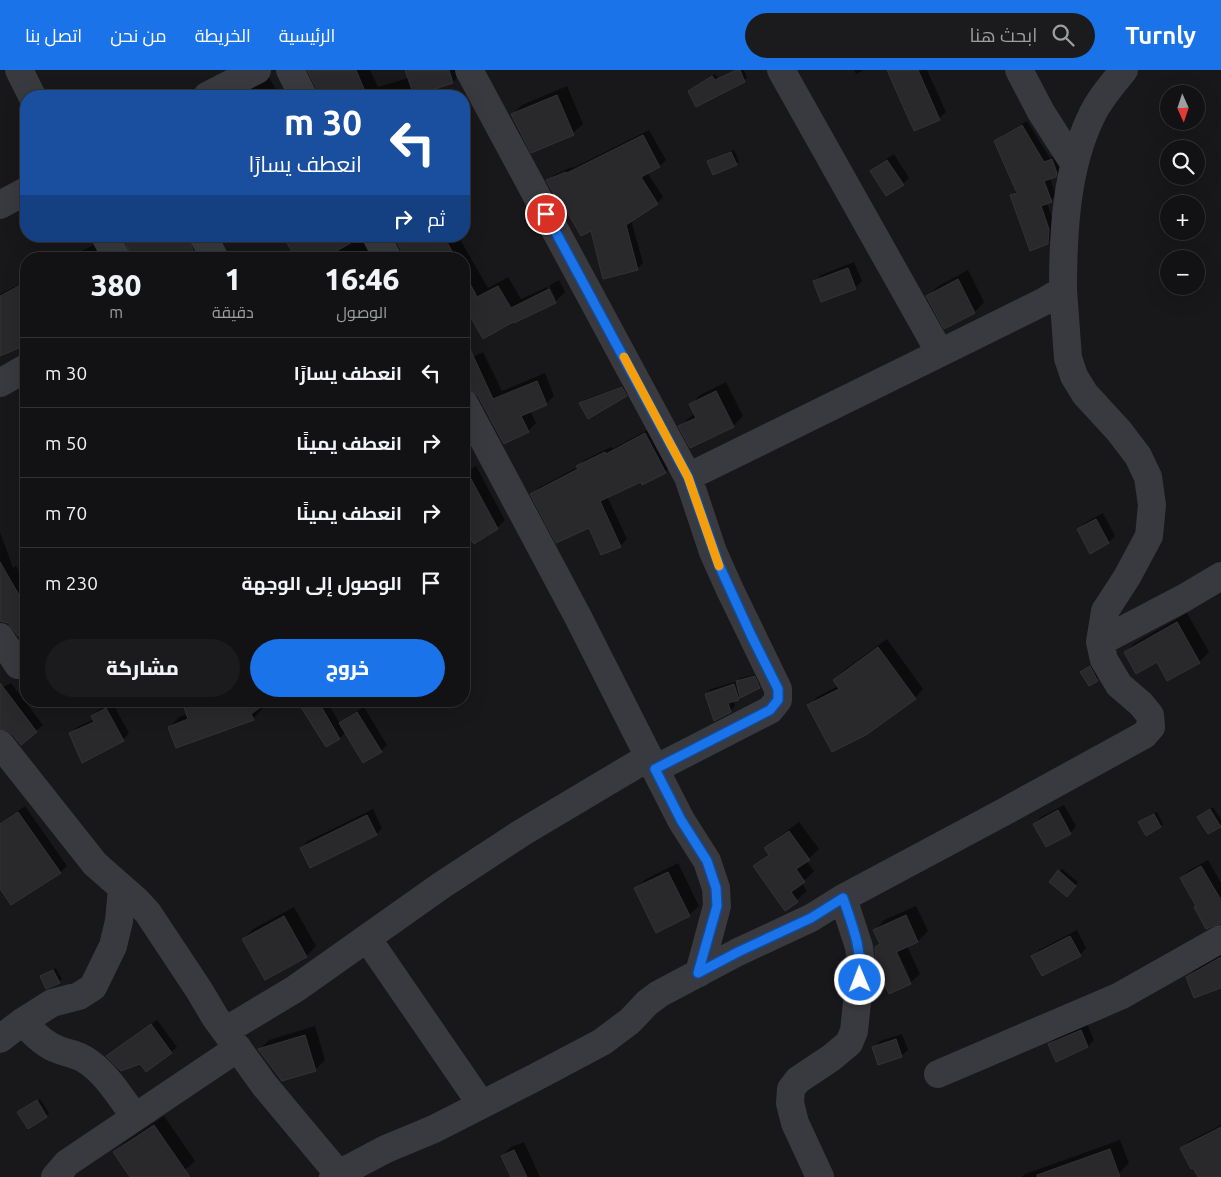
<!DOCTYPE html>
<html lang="ar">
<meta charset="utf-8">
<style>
body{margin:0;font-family:Ubuntu,Cairo,sans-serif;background:#1b1b1d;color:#f1f3f6;direction:rtl;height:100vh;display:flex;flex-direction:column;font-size:19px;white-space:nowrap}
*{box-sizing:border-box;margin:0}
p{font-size:16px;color:#9c9ea0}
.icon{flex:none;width:28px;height:28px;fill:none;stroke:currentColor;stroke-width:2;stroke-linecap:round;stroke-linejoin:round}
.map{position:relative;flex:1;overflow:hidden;direction:ltr}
.sheet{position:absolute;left:20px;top:182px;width:450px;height:455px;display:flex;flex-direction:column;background:#121214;border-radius:20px;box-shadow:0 5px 20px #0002,0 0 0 1px #313234;direction:rtl}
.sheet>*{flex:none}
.guide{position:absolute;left:20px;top:20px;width:450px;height:152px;border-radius:20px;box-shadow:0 5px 20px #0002,0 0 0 1px #313234;direction:rtl;background:#1a4fa0;color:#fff;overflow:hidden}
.needle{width:32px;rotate:177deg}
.controls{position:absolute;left:1160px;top:15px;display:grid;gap:10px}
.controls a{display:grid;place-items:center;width:45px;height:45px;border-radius:50%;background:#121214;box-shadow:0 5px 20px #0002,0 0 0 1px #313234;font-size:25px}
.pin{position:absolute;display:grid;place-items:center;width:42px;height:42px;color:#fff;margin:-21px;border:2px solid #fff;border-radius:50%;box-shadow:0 1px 5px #0007}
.me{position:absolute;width:55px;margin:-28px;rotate:359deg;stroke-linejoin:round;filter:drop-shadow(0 0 4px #0008)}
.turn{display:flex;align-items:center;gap:18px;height:105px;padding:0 25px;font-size:22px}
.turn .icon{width:65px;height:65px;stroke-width:2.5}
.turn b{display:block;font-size:35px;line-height:42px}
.then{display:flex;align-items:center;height:48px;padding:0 25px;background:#0003;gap:10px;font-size:19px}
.eta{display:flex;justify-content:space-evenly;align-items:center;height:85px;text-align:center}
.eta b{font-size:30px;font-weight:800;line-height:35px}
.button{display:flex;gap:10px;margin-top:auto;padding:10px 25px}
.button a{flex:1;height:58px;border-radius:30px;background:#1a73e8;color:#fff;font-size:20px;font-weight:800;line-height:58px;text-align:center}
.button a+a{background:#1b1b1d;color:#f1f3f6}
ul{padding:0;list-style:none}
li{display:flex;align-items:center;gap:15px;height:70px;padding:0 25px;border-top:1px solid #313234}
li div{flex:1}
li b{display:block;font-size:19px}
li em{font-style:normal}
header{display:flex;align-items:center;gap:30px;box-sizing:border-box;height:70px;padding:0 25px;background:#1a73e8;color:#fff}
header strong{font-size:24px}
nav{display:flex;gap:28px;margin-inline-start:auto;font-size:18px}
.search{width:350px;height:45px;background:#1b1b1d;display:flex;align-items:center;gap:12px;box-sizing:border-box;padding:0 18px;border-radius:28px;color:#9c9ea0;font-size:19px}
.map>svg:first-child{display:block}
.shadow{fill:#0007;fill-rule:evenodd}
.building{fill:#29282b;stroke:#333236}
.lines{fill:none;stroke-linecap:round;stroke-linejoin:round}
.minor{stroke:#393a3f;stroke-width:28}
.route-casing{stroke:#114b97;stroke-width:12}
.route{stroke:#1a73e8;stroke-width:9}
.slow{stroke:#f59e0b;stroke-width:9}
</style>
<header>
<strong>Turnly</strong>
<div class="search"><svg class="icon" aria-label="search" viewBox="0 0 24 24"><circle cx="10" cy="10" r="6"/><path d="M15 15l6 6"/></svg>ابحث هنا</div>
<nav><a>الرئيسية</a><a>الخريطة</a><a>من نحن</a><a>اتصل بنا</a></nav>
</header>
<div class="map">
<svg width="1221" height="1107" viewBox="0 0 1221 1107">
<rect width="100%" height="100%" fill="#18181a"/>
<path class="shadow" d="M309,0H370L378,17L409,8L406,0H461L462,3L453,12L414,23L410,26H320L318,19Z
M735,0H744L747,8L713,26L689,21L715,4L718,8Z
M854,0H864L856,4Z
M921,0H927L946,42L939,48L901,8Z
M269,8L280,26H236Z
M567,16L583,54L573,63L512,45L522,35Z
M1027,51L1050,88L1057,85L1061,97V100L1055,106L1050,108L1056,126L1047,133L1054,153L1053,168L1048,173L1011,126L1017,120L995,72L1001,66Z
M649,60L666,90L660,96L647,102L663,127L657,133L631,150L643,193L637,199L592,159L562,129L548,111L554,105L572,97L573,98Z
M734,80L739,91L736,94L709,92L711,89Z
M894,84L909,108L903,114L872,101L878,95Z
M124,166H200L205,189H134L132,181Z
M284,166H373L381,189H298Z
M395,166H458L488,218L508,207L521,229L547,217L553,229H556L549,216L559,210L565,222L555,232L514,251L469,243L466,245L464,240V189H436Z
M100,172L115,189H67L69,187Z
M854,192L862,211L855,218L815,211L821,205Z
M968,200L984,232L975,242L945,257L928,226L937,217Z
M26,211V274L0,285V224Z
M483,282L502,321L545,303L554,326L546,334L530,341L536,353L528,361L472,318L464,316V291Z
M726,312L743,346L733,356H680L690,347L695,344L690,335L700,325Z
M625,315L629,323L626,325L581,333L584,330Z
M651,358L671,396L665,402L641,410L607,426L627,469L620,476L589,456L532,425L538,418L578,397L584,390L611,377L612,379Z
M476,396L505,450L497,458L474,472L464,458V403Z
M1103,443L1115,466L1109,472L1078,459L1085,453Z
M0,462L13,498L16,496L25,509L26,508V559L18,564L7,552L0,550Z
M1187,543L1209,582L1199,592L1157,591L1125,582L1135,573Z
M887,569L923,619L915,628L809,635L817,627L838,616L834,610L843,601Z
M1093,594L1100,607L1090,615L1085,600Z
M757,604L762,614L733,630L735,636L730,641L706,624L711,619L738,611L740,608Z
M11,613L43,655L21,673L7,659L0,658V619Z
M313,631H327L340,654L347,647L364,637L387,675L381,681L346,662L340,668L326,675Z
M112,632L129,663L123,670L71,663L77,657L94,649L92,646L99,639Z
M261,636L262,639L253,649L169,657L179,647L188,644Z
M1064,735L1076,756L1070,763L1034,754L1041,747Z
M25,736L67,796L61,802L11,834L0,817V754Z
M1213,737L1221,749V755L1209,763L1199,747Z
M373,739L382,758L376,764L301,778L308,771Z
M1157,742L1163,754L1161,756L1139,753Z
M799,752L819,779L806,791L814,801L802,813L807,821L786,839L755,797L770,783L766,779L776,769Z
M1208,790L1221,813V852L1197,836L1181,808L1188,801Z
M678,793L699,836L689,845L636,818L646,809Z
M1062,799L1078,812L1069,822L1059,801Z
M916,836L928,861L918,871L907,876L920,904L910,913L876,877L880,873L875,860L884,850ZM895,876L911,911H908L892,877Z
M294,837L316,876L306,886L243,869L253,859Z
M1077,860L1086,878L1080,885L1033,886L1039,880Z
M1221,884V917L1188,907L1196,898Z
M56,898L62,909L59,912L41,907Z
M157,950L177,977L171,982L141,992L113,981Z
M1087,954L1094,970L1088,976L1049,974L1056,968Z
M315,956L325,990L315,1000L259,980L269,970Z
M902,964L908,980L901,986L873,978L880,971Z
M40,1029L49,1043L46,1046L22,1039Z
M164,1046L195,1091L177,1107H131L114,1082L124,1073Z
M1221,1055V1107H1199L1182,1079L1188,1072Z
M1120,1070L1129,1093L1119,1103L1108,1107H1022L1025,1104Z
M524,1072L540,1107H512L502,1086L511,1077Z"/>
<path class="building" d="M307,0H356L367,26H319L317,19Z
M405,0H449L453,13L414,26Z
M736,0H740L745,12L696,37L688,21L712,6L715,10Z
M887,0H918L940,50L914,61Z
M557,25L574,65L531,83L511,44Z
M1022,55L1044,92L1052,89L1057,103L1056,107L1044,111L1052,132L1041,136L1049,159L1048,174L1030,181L1010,125L1017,123L994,71Z
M643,65L660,97L641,107L658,134L626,155L638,200L603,209L591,161L581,166L561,131L558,132L546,110L566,102L567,103Z
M731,82L737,95L713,105L707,91Z
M887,90L904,115L886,126L870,101Z
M133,166H188L194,183L191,185L193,189H132L125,170Z
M283,166H361V167L323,189H296Z
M394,166H444L456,189H403L402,182Z
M848,198L856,219L821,232L813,211Z
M464,202L477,227L498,216L511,238L549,219L556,233L514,253L513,252L483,269L464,235Z
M958,209L975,243L944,259L926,226Z
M26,212V233L20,236L26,247V275L0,286V226Z
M464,266L493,329L537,311L547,335L521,346L529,362L504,374L478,326L472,320L464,318Z
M622,317L627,326L588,349L579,333Z
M716,321L734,357L690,378L678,356L696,348L689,334Z
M645,363L666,403L642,415L641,412L600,431L621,477L601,485L589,458L556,473L530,424L578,399L576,396L605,382L606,384Z
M464,396L498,459L474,474L464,460Z
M1096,449L1109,473L1090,484L1077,459Z
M0,492L26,537V561L18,566L8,553L0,551Z
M1177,552L1200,593L1167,611L1157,592L1136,604L1124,582Z
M878,577L916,629L866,665L832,682L807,635L839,619L833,610Z
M1090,596L1098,611L1089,616L1080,602Z
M755,606L760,618L740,628L736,611Z
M0,613L37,662L21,675L12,664L6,660L0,659Z
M734,614L739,630L728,633L731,642L714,651L705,624Z
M182,631H269L251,644L254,650L176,678L168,657L188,649Z
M297,631H318L340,669L326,677Z
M106,638L124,671L82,693L69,663L94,652L91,646Z
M357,642L382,682L363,693L339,653Z
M1210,739L1221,757L1208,764L1197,747Z
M1058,740L1071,764L1046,777L1033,754Z
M18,742L61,803L11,835L0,819V754Z
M1154,744L1161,757L1146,766L1138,752Z
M367,745L377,765L310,798L300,778Z
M789,761L810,790L796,799L805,812L791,822L798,832L785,841L753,796L769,785L764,778Z
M1201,796L1221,830V853L1206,859L1194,837L1196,836L1180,808Z
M1058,800L1076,816L1067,827L1049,812Z
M668,802L690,846L656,863L634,818Z
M906,845L918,872L896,882L911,914L889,924L876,897L875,877L880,874L873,860Z
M284,846L307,887L265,910L242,869Z
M1070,866L1081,886L1042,906L1031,886Z
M1221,887V918L1194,928L1186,907Z
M53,900L60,913L46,919L40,906Z
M151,954L172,983L146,1002L140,994L121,1001L106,986Z
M1081,960L1088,977L1056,992L1048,974Z
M305,965L316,1001L282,1011L258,979Z
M896,969L902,987L878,995L872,977Z
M37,1030L47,1047L28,1059L17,1042Z
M154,1055L190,1107H130L113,1082Z
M1221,1057V1107H1198L1193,1098L1191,1099L1180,1078Z
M1110,1079L1120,1107H1037V1105Z
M514,1080L527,1107H511L501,1086Z"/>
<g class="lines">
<path class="minor" d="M19,0L32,26
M290,0L303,26
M469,0L688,407L713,482L730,520L778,619V630L770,640L655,699L681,750L707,791L716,818L717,836L699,903
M781,0L940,283
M1019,0L1041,42L1073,92
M207,26L257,0
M0,135L26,121
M105,166L117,189
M203,166L215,189
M376,166L388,189
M0,313L26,298
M464,333L578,547L655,699
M688,407L940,283L1045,231L1063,220C1063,163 1066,99 1091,47C1099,29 1112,15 1124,0
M0,567L18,595
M1100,572L1184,528L1221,506
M0,674L95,794L136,830L148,843L199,920L215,947L265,1016L341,1107
M367,868L481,1034
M22,952C33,962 44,975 59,980C67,983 76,984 84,989C106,1002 120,1027 135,1047
M225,961L295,919L442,815L523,762L649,687
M0,969L22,952L52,933L79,926L93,917L113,876L119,851L122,818
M938,1004L1120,926L1221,869
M55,1107L67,1093L238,978
M333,1107L386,1079L434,1059L536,1007L602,972L630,951L647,933L659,924L738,882L811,848L843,828L1002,743L1144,665L1151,657L1150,645L1141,634L1119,615L1104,590L1100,572L1105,541L1127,507L1149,466L1152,435L1148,407L1138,386L1119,361L1085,324L1074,306L1068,288L1063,220
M820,1107L795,1053L790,1033L791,1019L798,1010L831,988L849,973L854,961L861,894L859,877L843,828"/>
</g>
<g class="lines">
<g class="route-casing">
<path id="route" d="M546,144L688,407L719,495L751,565L778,619V630L770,640L655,699L681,750L707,791L716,818L717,836L698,903L738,882L811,848L843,828C853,857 862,879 860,910"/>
</g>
<use href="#route" class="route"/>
<path class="slow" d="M624,287L688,407L719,496"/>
</g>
</svg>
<div class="controls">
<a><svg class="needle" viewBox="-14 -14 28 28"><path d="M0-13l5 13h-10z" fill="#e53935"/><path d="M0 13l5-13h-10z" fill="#9c9ea0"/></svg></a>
<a><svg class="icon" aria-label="search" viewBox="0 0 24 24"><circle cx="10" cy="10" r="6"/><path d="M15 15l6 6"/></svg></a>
<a>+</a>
<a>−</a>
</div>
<div class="pin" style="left:546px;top:144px;background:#d93025"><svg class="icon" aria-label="arrive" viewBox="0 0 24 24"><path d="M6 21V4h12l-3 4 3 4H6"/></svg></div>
<svg class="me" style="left:860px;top:910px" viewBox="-20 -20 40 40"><circle r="17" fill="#1a73e8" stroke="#fff" stroke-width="3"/><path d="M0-11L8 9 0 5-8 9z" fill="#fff"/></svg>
<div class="guide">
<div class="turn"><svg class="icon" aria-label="left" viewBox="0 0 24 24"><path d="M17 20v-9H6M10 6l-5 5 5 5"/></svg><div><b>30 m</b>انعطف يسارًا</div></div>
<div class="then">ثم<svg class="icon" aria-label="right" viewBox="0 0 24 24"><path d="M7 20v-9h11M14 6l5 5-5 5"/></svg></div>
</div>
<section class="sheet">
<div class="eta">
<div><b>16:46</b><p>الوصول</p></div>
<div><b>1</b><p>دقيقة</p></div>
<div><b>380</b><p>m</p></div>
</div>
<ul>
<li><svg class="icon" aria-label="left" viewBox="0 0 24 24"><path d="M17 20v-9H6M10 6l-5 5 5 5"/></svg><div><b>انعطف يسارًا</b></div><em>30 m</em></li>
<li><svg class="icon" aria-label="right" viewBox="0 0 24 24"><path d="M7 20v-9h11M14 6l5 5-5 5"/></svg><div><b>انعطف يمينًا</b></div><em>50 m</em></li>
<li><svg class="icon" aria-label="right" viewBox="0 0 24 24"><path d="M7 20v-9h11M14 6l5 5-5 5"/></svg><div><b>انعطف يمينًا</b></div><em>70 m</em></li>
<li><svg class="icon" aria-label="arrive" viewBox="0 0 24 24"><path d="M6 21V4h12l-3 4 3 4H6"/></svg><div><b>الوصول إلى الوجهة</b></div><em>230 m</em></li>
</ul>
<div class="button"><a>خروج</a><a>مشاركة</a></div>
</section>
</div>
